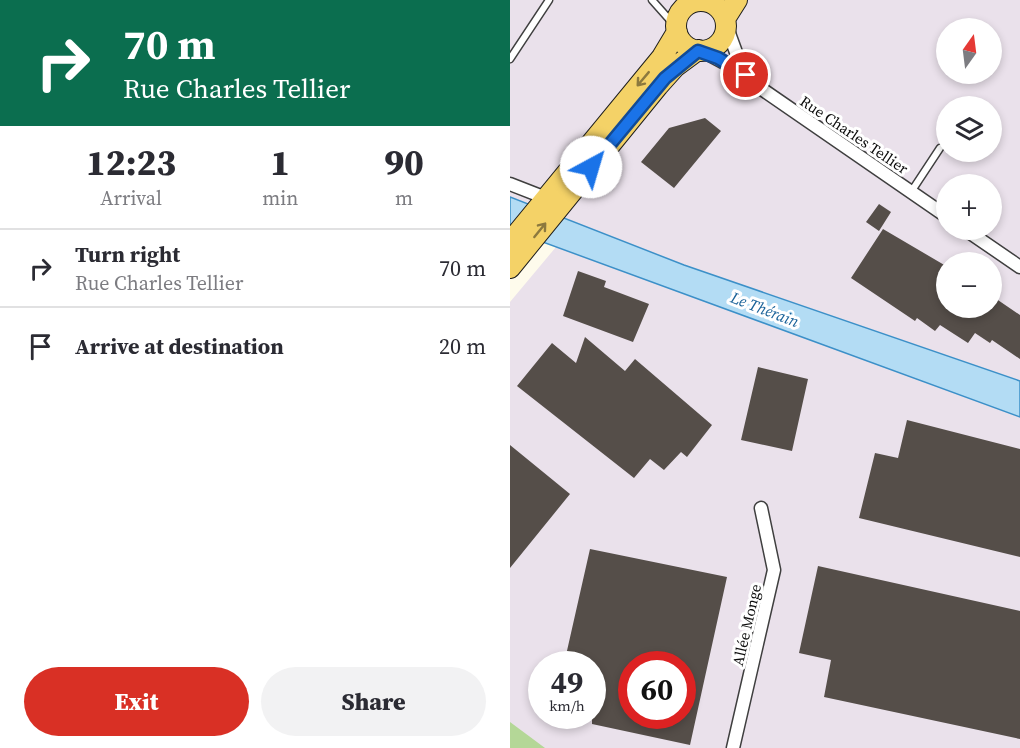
<!DOCTYPE html>
<meta charset="utf-8">
<style>
body{margin:0;font-family:"Source Serif 4",serif;background:#f2f2f3;color:#2b2b33;height:100vh;display:flex;flex-direction:column;font-size:22px;white-space:nowrap}
*{box-sizing:border-box;margin:0}
p{font-size:20px;color:#7c7c81}
.icon{flex:none;width:33px;height:33px;fill:none;stroke:currentColor;stroke-width:2;stroke-linecap:round;stroke-linejoin:round}
.map{position:relative;flex:1;overflow:hidden}
.side{display:flex;flex-direction:column;background:#fff;width:510px}
.side>*{flex:none}
.top-card{background:#0b6e4f;color:#fff;overflow:hidden}
.needle{width:39px;rotate:14deg}
.fabs{position:absolute;left:426px;top:18px;display:grid;gap:12px}
.fabs a{display:grid;place-items:center;width:66px;height:66px;border-radius:50%;background:#fff;box-shadow:0 3px 9px #0003;font-size:30px}
.speed{position:absolute;left:18px;top:651px;display:flex;gap:12px;font-size:30px;font-weight:700;text-align:center}
.speed>*{display:grid;place-content:center;width:78px;height:78px;border-radius:50%;background:#fff;box-shadow:0 3px 9px #0003;line-height:1}
.speed small{font-size:15px;font-weight:400}
.speed .limit{border:9px solid #d22;background:#fff;color:#111}
.pin{position:absolute;display:grid;place-items:center;width:51px;height:51px;color:#fff;margin:-26px;border:3px solid #fff;border-radius:50%;box-shadow:0 2px 6px #0007}
.me{position:absolute;width:66px;margin:-33px;rotate:39deg;stroke-linejoin:round;filter:drop-shadow(0 0 4px #0008)}
.turn{display:flex;align-items:center;gap:21px;height:126px;padding:0 24px;font-size:27px}
.turn .icon{width:78px;height:78px;stroke-width:2.5}
.turn b{display:block;font-size:42px;line-height:51px}
.eta{display:flex;justify-content:space-evenly;align-items:center;height:102px;text-align:center}
.eta b{font-size:36px;font-weight:800;line-height:42px}
.button{display:flex;gap:12px;margin-top:auto;padding:12px 24px}
.button a{flex:1;height:69px;border-radius:36px;background:#d93025;color:#fff;font-size:24px;font-weight:800;line-height:69px;text-align:center}
.button a+a{background:#f2f2f3;color:#2b2b33}
ul{padding:0;list-style:none}
li{display:flex;align-items:center;gap:18px;height:78px;padding:0 24px;border-top:2px solid #e1e1e2}
li div{flex:1}
li b{display:block;font-size:22px}
li em{font-style:normal}
main{display:flex;flex:1;min-height:0}
.map>svg:first-child{display:block}
.industrial{fill:#eae1eb;fill-rule:evenodd}
.forest{fill:#b4d797}
.water{fill:#b3dcf4;stroke:#3c90c8;stroke-width:1.5}
.building{fill:#554e49;fill-rule:evenodd}
.lines{fill:none;stroke-linecap:round;stroke-linejoin:round}
.service-casing{stroke:#3f3f3f;stroke-width:9}
.minor-casing{stroke:#3f3f3f;stroke-width:15}
.primary-casing{stroke:#1d1d1d;stroke-width:22}
.service{stroke:#fff;stroke-width:6}
.minor{stroke:#fff;stroke-width:12}
.primary{stroke:#f4d267;stroke-width:20}
.oneway{stroke:#8c793e}
.route-casing{stroke:#114b97;stroke-width:15}
.route{stroke:#1a73e8;stroke-width:10}
.labels{text-anchor:middle;stroke-width:6;stroke-linejoin:round;paint-order:stroke}
.street-label{font-size:15px;fill:#0c0c0c;stroke:#fff}
.water-label{font-size:16px;font-style:italic;fill:#1a6299;stroke:#fff}
</style>
<main>
<section class="side">
<div class="top-card">
<div class="turn"><svg class="icon" aria-label="right" viewBox="0 0 24 24"><path d="M7 20v-9h11M14 6l5 5-5 5"/></svg><div><b>70 m</b>Rue Charles Tellier</div></div>
</div>
<div class="eta">
<div><b>12:23</b><p>Arrival</p></div>
<div><b>1</b><p>min</p></div>
<div><b>90</b><p>m</p></div>
</div>
<ul>
<li><svg class="icon" aria-label="right" viewBox="0 0 24 24"><path d="M7 20v-9h11M14 6l5 5-5 5"/></svg><div><b>Turn right</b><p>Rue Charles Tellier</p></div><em>70 m</em></li>
<li><svg class="icon" aria-label="arrive" viewBox="0 0 24 24"><path d="M6 21V4h12l-3 4 3 4H6"/></svg><div><b>Arrive at destination</b></div><em>20 m</em></li>
</ul>
<div class="button"><a>Exit</a><a>Share</a></div>
</section>
<div class="map">
<svg width="510" height="748" viewBox="0 0 510 748">
<rect width="100%" height="100%" fill="#fefbec"/>
<path class="industrial" d="M0,0H510V748H0V302L46,247L0,229ZM436,28H482V74H436ZM436,106H482V152H436ZM436,184H482V230H436ZM436,262H482V308H436ZM32,664H82V716H32ZM122,664H172V716H122Z"/>
<path class="forest" d="M0,722L35,748H0Z"/>
<path class="water" d="M0,197L174,265L510,381V417L0,230Z"/>
<path class="building" d="M195,118L211,131L164,188L131,162L159,128Z
M369,204L381,212L369,231L356,222Z
M373,229L436,266V308H482V296L510,315V359L482,340L480,343L465,333L458,343L430,325L425,331L407,318L405,321L341,278Z
M68,271L96,281L94,287L139,304L123,342L53,316Z
M75,337L115,371L125,359L202,425L177,457L171,452L154,470L140,459L124,478L7,386L42,343L66,363Z
M248,367L298,379L282,451L231,440Z
M397,420L510,449V557L349,518L365,453L388,458Z
M0,445L60,494L0,568Z
M80,549L217,577L180,745L82,724V664H54ZM122,664H172V716H122Z
M308,566L510,611V739L314,697L321,660L289,653Z"/>
<g class="lines">
<g class="service-casing">
<path id="service" d="M142,0L166,27
M182,0L186,1
M0,59L39,0
M401,192L430,148"/>
</g>
<g class="minor-casing">
<path id="minor" d="M216,25L231,66L243,83L436,216
M192,51L235,74
M0,184L41,200
M456,230L510,267
M223,748L264,570L251,508"/>
</g>
<g class="primary-casing">
<path id="primary" d="M166 26a25 25 0 1 1 50 0a25 25 0 1 1-50 0Z
M215,19L227,0
M0,242L152,57L167,32
M0,268L148,86L165,67L188,50"/>
</g>
<use href="#service" class="service"/>
<use href="#minor" class="minor"/>
<use href="#primary" class="primary"/>
</g>
<defs><path id="oneway-shaft" d="M-6 0H5M1.5-3L5.5 0L1.5 3" fill="none" stroke-width="1.6" stroke-linecap="round" stroke-linejoin="round" transform="scale(1.5)"/></defs>
<g class="oneway">
<use href="#oneway-shaft" transform="translate(133 79) rotate(130)"/>
<use href="#oneway-shaft" transform="translate(30 230) rotate(-51)"/>
</g>
<g class="lines">
<g class="route-casing">
<path id="route" d="M81,167L155,78L188,51L208,58L236,75"/>
</g>
<use href="#route" class="route"/>
</g>
<g class="labels">
<g class="street-label">
<text transform="translate(344 135) rotate(34)" y="5">Rue Charles Tellier</text>
<text transform="translate(237 625) rotate(-77)" y="5">Allée Monge</text>
</g>
<g class="water-label">
<text transform="translate(255 309) rotate(21)" y="6">Le Thérain</text>
</g>
</g>
</svg>
<div class="fabs">
<a><svg class="needle" viewBox="-14 -14 28 28"><path d="M0-13l5 13h-10z" fill="#e53935"/><path d="M0 13l5-13h-10z" fill="#7c7c81"/></svg></a>
<a><svg class="icon" aria-label="layers" viewBox="0 0 24 24"><path d="M12 4l9 5-9 5-9-5zM3 14l9 5 9-5"/></svg></a>
<a>+</a>
<a>−</a>
</div>
<div class="speed"><div>49<small>km/h</small></div><div class="limit">60</div></div>
<div class="pin" style="left:236px;top:75px;background:#d93025"><svg class="icon" aria-label="arrive" viewBox="0 0 24 24"><path d="M6 21V4h12l-3 4 3 4H6"/></svg></div>
<svg class="me" style="left:81px;top:167px" viewBox="-20 -20 40 40"><circle r="19" fill="#fff"/><path d="M0-13L10 11 0 6-10 11z" fill="#1a73e8"/></svg>
</div>
</main>
